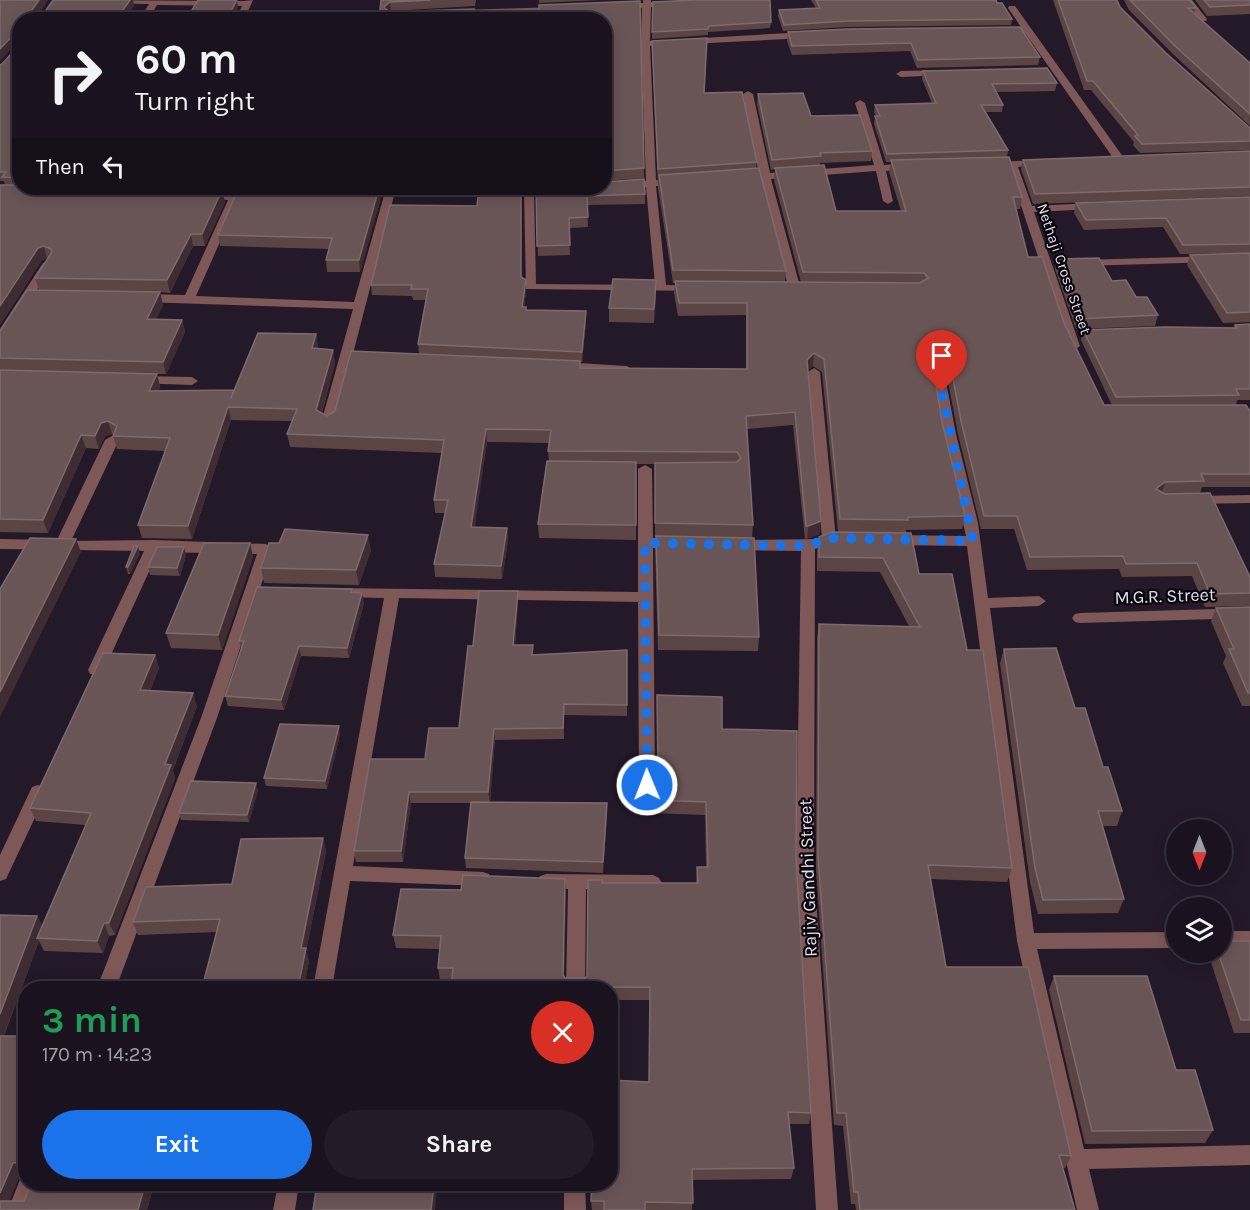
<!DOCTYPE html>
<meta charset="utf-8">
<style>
body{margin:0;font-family:Karla,sans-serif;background:#231c28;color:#f1f3f6;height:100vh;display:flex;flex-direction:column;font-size:22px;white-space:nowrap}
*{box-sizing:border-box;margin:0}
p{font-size:20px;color:#9f9ea4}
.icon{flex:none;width:33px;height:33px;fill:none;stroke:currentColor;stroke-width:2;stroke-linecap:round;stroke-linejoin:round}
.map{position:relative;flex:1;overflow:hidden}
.sheet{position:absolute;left:18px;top:981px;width:600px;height:210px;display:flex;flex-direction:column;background:#1a131f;border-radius:24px;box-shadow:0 3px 15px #0003,0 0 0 2px #38323d}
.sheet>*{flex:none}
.top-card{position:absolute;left:12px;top:12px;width:600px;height:183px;border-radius:24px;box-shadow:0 3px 15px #0003,0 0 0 2px #38323d;background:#1a131f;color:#f1f3f6;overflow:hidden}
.needle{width:39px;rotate:180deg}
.buttons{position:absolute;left:1166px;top:819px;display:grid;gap:12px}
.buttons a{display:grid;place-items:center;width:66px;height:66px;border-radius:50%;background:#1a131f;box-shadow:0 3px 15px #0003,0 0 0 2px #38323d;font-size:30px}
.pin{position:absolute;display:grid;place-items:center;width:51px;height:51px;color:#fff;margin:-62px -26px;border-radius:50% 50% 50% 0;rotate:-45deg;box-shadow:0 0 6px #0007}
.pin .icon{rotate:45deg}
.me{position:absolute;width:66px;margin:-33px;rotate:359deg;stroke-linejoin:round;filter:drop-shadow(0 0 4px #0008)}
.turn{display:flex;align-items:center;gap:21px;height:126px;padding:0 24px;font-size:27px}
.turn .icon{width:78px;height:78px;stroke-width:2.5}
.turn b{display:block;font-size:42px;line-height:51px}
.then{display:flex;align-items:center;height:57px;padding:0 24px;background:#0003;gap:12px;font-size:22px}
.round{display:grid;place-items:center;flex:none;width:63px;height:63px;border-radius:32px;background:#231c28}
.overview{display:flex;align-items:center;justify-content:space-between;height:102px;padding:0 24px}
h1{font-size:36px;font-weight:700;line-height:45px;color:#1e9e55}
.button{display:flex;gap:12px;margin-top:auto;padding:12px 24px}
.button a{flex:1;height:69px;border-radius:36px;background:#1a73e8;color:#fff;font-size:24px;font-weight:700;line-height:69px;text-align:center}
.button a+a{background:#231c28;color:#f1f3f6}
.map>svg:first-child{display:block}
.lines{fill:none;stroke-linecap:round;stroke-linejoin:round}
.street{fill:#7e5757;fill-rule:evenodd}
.wall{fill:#5b4544}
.shaded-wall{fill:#3f2c32}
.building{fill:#6a5556;stroke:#7d6a6d;stroke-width:1.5}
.route{stroke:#1a73e8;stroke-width:10;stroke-dasharray:0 18}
.labels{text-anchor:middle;stroke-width:4.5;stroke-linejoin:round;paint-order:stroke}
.far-street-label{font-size:15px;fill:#e4dee9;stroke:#0a060d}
.street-label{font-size:18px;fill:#e4dee9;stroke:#0a060d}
</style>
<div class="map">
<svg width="1250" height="1210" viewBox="0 0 1250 1210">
<rect width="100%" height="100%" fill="#231929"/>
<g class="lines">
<path class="street" d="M67,0L244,1L253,0L244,20H235L242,6L157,5L148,20H139L149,4L71,3Z
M643,0H651V2L671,1L675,4L671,7H651L650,41L806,32L810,35L806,38L650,46L656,180L678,179L683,182L678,185L656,186L666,285L695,286L699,287V291L526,289L524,191L395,192L335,423L328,427L321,423L353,309L142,302L136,298L142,294L185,295L228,200L205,199L200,196L201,194L260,191V195L239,199L196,296L354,302L385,192H360L356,191V188H572L567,191H534L536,284L655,285L646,187L604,189L600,188H604V183L646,181L641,44L642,8L621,9L617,6L621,3H643Z
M1184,0H1192L1207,19L1206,21H1200Z
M1009,6H1015L1124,158V162H1116L1025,33L998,32V28L1001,27H1021L1008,8Z
M561,7V11L558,12L456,16L452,13L456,10Z
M943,70L946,71V75L901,77L896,74L901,71Z
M748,91L753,94L770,173L874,165L855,103L860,100L865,103L884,165L908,163L913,166L908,169L886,171L893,201L888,204L883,201L876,171L771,179L801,290L795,293L789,290L761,180L741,181L736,178L741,175L759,174L743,94Z
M1043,160L1047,161V165L1018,167L1032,206L1094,203L1099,206L1094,209L1034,212L1080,346L1074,350L1068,346L1008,167L992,168L987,165L992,162Z
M1250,255V261L1082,266L1076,263L1082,260Z
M47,262L53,265L6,338L0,342V329L43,263Z
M562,362L627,366L633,370L627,374L558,369L556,366Z
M938,367L944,371L956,434L978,523L988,598L1039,596L1046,601L1039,606L990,608L1034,933L1176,932V948L1037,949L1084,1149L1250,1145V1165L1089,1169L1099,1210H1077L1017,941L967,546L892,545L885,540L892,535L966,536L942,434L932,371Z
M814,368L820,372L836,539L834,542L825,543L823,546L815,549L814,870L838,1210H816L796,870L801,551L735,550L728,545L735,540L822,539L808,372Z
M138,376L192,377L198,381L192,385L134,383L132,380Z
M112,436L119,440L71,541L154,540L266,544L273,549L217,718L116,988H97L201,718L257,554L158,552L104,670L102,674H90L88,670L144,551L0,549V539L57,540L105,440Z
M645,465L652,469L653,538H675L682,543L675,548H653L655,785L653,790L647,792L641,790L639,785L638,602L399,598L353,866L483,872L489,874L492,879L489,884L483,886L350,881L332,988H313L384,598L341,597L334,592L336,588L638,592V469Z
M1250,495V503L1193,504L1186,500L1193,496Z
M1250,608V618L1080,623L1075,622L1072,618L1075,614L1080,613Z
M38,785L44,787L47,792L6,879L0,881V855L32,787Z
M546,874L653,875L659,878L662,883L659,888L653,891L586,889L585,988H566L568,889L540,886L537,881L540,876Z
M1221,931H1250V947H1221Z
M26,1175V1184H40L30,1210H8L21,1177Z
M278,1184H299L295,1210H273Z
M564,1184H585L586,1210H564Z"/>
</g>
<path class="wall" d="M0,0H48L39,13H44L53,0H133L134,6L20,20V188H147V189L219,190L218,188H381L382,194L360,272H327L326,260L329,249L220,246L218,235L238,191H222L225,202L205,246H193L170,293L160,292L163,305L156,319L182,320L185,332L166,374H157L160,387L158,391L234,390L316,334L318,347V349L333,350L335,363L322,413L327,416L419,354L418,344L426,300H413L412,296L372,295L371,285L522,277L526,291L524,307L526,310L586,311V321L582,362H580L581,368L746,369V315L678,316L674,293L675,283H673L658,188L652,48L704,93L757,162L756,168L786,271L785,282H801L774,180L775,169L771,170L757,104L758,94L811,116L872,151L871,161L820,163V165L836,211H901L889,172L891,162H886L874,124L875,116H876L874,112L875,105L932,103L922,79L923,71L1057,83L1055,91L996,92L1003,105L1002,112H986L1008,150L1007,157L1022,197L1020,209H1016L1028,257L1064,323L1104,405H1112L1081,340L1083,330L1233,328L1235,325L1250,324V400H1237L1236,405L1250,411V487H1202L1200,493L1250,577V606L1205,607L1192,576L1122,577L1119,569L1027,570L1014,529H981L958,434L946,371L939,365L934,369L942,422L965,516L962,529L906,530V533L838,532L822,372L813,366L808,370L820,534L805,539L793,425L747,429L753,525L752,538L759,637L758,651L658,650L655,550V464H636V540L539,538L538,524L549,461L548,451L549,443L487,442L474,527L507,528L508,541L502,579L435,577L434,564L445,513H435L434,500L442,453L290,447L287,434L292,421L231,420L192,539L142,538L138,525L165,451L117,449L113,436L114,435L112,434L105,436L99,449L86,448L48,533L0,532V331L39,290L35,278L48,258L42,260L0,325V185H5L4,181H0V65L2,64L19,45L18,40L0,61Z
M381,0H476L475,6L391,11L389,12L475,19L379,20Z
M539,0H599L539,3Z
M811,0H996L997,3L1012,19L1011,25L847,27L783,31L778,16L779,10L816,8Z
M1053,0H1117L1120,7L1166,53L1250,128V150L1140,153L1133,145L1134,142L1091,90H1084Z
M1124,0H1190L1196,8L1194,14L1250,63V126L1173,54L1129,10Z
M1195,0H1250V14L1207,16Z
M653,2L771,22L770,28L708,32V35L652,39Z
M604,20L644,168V178L604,181Z
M848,29L1040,57L1038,65L917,68L910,51L792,55L787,41L788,32Z
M1250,151V196L1033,204L1021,169L1023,160Z
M536,188L645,194V204L587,205L588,227L569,228L570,255L538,256Z
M1250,197V253L1180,254L1163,227L1084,230L1074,213L1076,203Z
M1250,253V322L1223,323L1187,265L1190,255Z
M1057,259L1112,281L1136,297L1158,315L1155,326L1076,329L1055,269Z
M656,293L654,323L609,322V308Z
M832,532L919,574L1012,868L1007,882L930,879L946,967L1071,1156L1065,1168H1063L1075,1210H856L855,1204H851L843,1126L834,1125L816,870L817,638L819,624L909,626L880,572L817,571V551L819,537Z
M250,543L253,557L222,650L171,648L166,633Z
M279,543L371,550L359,585L264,583L261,568Z
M140,553L130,574H128L126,567Z
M186,555L180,576L150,575L148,567Z
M352,589L353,592L364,603L349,658L301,656L284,710L228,706L225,696L241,649L239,641Z
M518,591V602L515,645L533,655L627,650V716L564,715V739L495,740L490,802L607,813L603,873L466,868L465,858L471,803H411L403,862H356L354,851L425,759L459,728L473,646Z
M1250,607V706H1242L1223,663L1226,656L1211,621L1216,608Z
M1004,649L1075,708L1122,811L1117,826H1103L1124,899L1118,913L1038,914L1030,882L1000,663Z
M155,655L159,668L150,691L197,706L173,770L175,778L115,935L109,936L103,953L44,951L39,941L4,1036H26V1178L23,1174L20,1175L9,1201H24L31,1184H154L147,1210H0V915L42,926L86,825L36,821L30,808Z
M722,729L796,857L811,1113L809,1124H789L794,1168L791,1179L692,1180V1210H592L591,1201L649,1082L650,1000H610V988H451L452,980H440L438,968L440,949L396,948L393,935L566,892L564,976L565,978H585L587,976L602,883H696L697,867H706L705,815L651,813L652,780Z
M340,734L327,789L266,786L264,778Z
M258,790L249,822L181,820L179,813Z
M323,838L326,851L306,951L309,961L304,988H202L217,932L138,935L133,922L232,884Z
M1250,941V1033H1234L1208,953V952H1221Z
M1054,976L1176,1070L1213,1130L1205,1143L1085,1144L1049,990Z
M199,1184H276L275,1187Z"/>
<path class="shaded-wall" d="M39,0H48L34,20L32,10Z
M130,0H133L134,6L125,20H116Z
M237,0L238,8L232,20H226Z
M390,2L391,11L385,16L384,7Z
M16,32L18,40L0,61V49Z
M234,188H258L235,192Z
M379,188H381L382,194L360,272L359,260Z
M222,190L225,202L205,246L202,234Z
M191,234L193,246L170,293L167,280Z
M44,246L47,258L42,260L0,325V306L38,248Z
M526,280V291L523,318L522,307Z
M656,280V293L654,323V309Z
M160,292L163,305L150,332L147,319Z
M586,311V321L582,362V352Z
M182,320L185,332L166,374L163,362Z
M316,334L318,347L314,361L312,348Z
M333,350L335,363L319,422L316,410Z
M942,352L939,365L930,371L932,359Z
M814,353L813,366L806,372L807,360Z
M157,374L160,387L152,404L149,391Z
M228,407L231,420L192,539L188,526Z
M108,421L112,434L105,436L99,449L95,436L101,423Z
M486,429L487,442L473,540L471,527Z
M81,435L86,448L48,533L43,520Z
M1165,482L1161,495L1156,489Z
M821,521L820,534L807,539L808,526Z
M507,528L508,541L502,579L501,566Z
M368,535L371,550L359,585L356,570Z
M76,539L81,552L0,717V692Z
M250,543L253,557L222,650L218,635Z
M138,546L140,553L130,574L128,567Z
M184,547L186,555L180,576L177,568Z
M518,591V602L514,657L513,645Z
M362,593L364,603L349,658L347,648Z
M299,646L301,656L284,710L281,700Z
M155,655L159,668L145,704L140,690Z
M193,693L197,706L173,770L175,778L115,935L109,923L165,764Z
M339,726L340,734L327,789L325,781Z
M494,729L495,740L490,803L488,792Z
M256,783L258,790L249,822L247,815Z
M409,792L411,803L403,862L401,851Z
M607,803V813L603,873V862Z
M323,838L326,851L306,951L309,961L304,988H298L301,948Z
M565,879L566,892L564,988L563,975Z
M37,916L44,928L37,938L39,941L0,1045V1014Z
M104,923L109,936L103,953L97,941Z
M20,1162L21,1170L23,1174L20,1175L6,1209L0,1201V1193L13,1163Z
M145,1184H154L147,1210H138Z
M434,1184H437L435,1210H431Z"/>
<path class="building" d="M0,0H39L32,10V13H44L53,0H130L116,20H20V178L2,177L6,172H0V65L2,64L19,45V32H16L0,49Z
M198,0H237L226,20H186Z
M381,0H431L390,2L384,7L389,12L474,9L473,19L493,20H379Z
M694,0H770L771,22L709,26L708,29L652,32L653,2Z
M816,0H996L997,3H1002L1012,19L848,21L784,25L779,10L820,8Z
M1058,0H1117L1120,7L1166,53L1250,128V141L1142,144L1135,136L1138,135L1093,81H1087Z
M1130,0H1190L1196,8H1188L1250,63V114L1175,46Z
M1204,0H1250V5L1210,7Z
M640,1L644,168L604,171V20H539V5Z
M1020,27L1040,57L918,60L911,43L792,46L788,32L848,29Z
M707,38L704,93L742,92L757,162L658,169L652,41Z
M1047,68L1057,83L992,84L1003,105H981L1008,150L887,154L875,116H880L875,105L936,103L923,71Z
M803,93L811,116L860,115L872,151L820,153L821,156L772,160L758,94Z
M1250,151V187L1035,194L1023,160Z
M1009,157L1022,197H1013L1028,257H1042L1064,323L1104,405H1246L1250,411V474H1201L1204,481L1165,482L1156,489L1165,494L1210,493L1250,577V593L1210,594L1197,563L1126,564L1123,556L1030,557L1017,516H984L961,421L949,358L942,352L932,359L942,422L965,516L908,517V520L840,519L824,359L814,353L807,360L821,521L808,526H806L795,412L746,416L753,525L655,523V463L737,462L741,458L737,452L548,451L551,430L486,429L471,527L507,528L501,566L434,564L448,500H434L444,440L287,434L297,409L228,407L188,526L138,525L170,438L113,436L117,426L108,421L101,423L95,436L81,435L43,520L0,519V370L157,374L149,391L234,390L231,398L258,333L316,334L312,348L333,350L316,410L327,416L335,411L351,351L580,361V368L747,369V303H679L675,281L920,283L928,278L924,273L803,272L775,168L824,165L836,211H906L891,160Z
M759,168L786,271L673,270L659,175Z
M644,179L645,194L587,196L588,217L569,218L570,245L537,246L536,188H604V182Z
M0,185H20V188H105L222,190L202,234H191L167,280L35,278L52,252L51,249L44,246L38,248L0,306Z
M251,188H379L359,260H326L332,238L218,235L238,190Z
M479,188H521V277L526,280L522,307H526V310L586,311L582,352L418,344L428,289H411L412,285H371L390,205L477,206Z
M1250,197V244L1183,245L1166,218L1086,220L1076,203Z
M1250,253V312L1227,313L1190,255Z
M1099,258L1112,281L1126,280L1136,297H1147L1158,315L1078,319L1057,259Z
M613,279L656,280L654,309L609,308Z
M27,290L160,292L147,319L182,320L163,362L0,358V331Z
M1250,324V389H1236L1239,395L1116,397L1083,330L1165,327L1237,328L1235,325Z
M547,461L636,462V525L538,524Z
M285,529L368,535L356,570L261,568L269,543H279Z
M832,532L911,533L919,574H952L967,650H983L1012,868L928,865L946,967H1028L1071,1156L1059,1155L1075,1210H860L858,1192H854L846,1113H837L818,856L819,624L920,627L883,558L819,557V537Z
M656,536L754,538L759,637L659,635Z
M30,538L76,539L0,692V589Z
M204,543H250L218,635L166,633Z
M134,546H138L128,567H126Z
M157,547H184L177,568L148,567Z
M257,587L352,589L351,592L362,593L347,648L299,646L281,700L225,696L244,641H239Z
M479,591H518L513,645H533L532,655L627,650V705L564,704L563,728L494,729L488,792H409L401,851H354L370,759H425L429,728H459L468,646H473Z
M1250,607V693H1248L1229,649H1234L1216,608Z
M1056,648L1075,708H1085L1103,767H1108L1122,811H1098L1124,899L1043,900L1035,868L1004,649Z
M103,653L155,655L140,690L193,693L165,764L171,765L109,923H104L97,941L37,938L91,813L30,808Z
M657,695L722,697V729L797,731L796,857L811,1113L788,1112L794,1168L692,1169L693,1203L645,1202V1210H604V1201H591L592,1184H610V1080L649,1082L650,987L451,988L453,968H438L441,936L393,935L401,889L461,890L463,875L565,879L563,975L565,978H585L587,976L588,880H602V883H698L697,867H708L706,802L652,800V780L658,772Z
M280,724L339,726L325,781L264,778Z
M191,781L256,783L247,815L179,813Z
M471,802L607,803L603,862L465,858Z
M323,838L301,948H306L298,988H202L220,919L133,922L146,887L232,884L241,839Z
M0,915L37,916L0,1014Z
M1221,941H1250V1020H1241L1218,952H1221Z
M1054,976H1147L1176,1070H1195L1213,1130L1092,1131Z
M0,1036H26V1170H21L20,1162L13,1163L0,1193Z
M31,1184H145L138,1210H0V1201H24Z
M317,1184H434L431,1210H313Z"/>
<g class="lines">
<path class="route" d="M647,785L645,543L808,546L829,538L973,541L942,392"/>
</g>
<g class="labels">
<g class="far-street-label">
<text transform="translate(1064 269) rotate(71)" y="5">Nethaji Cross Street</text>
</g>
<g class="street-label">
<text transform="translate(1165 596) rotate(-2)" y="6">M.G.R. Street</text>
<text transform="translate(808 878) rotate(-92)" y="6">Rajiv Gandhi Street</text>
</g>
</g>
</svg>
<div class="buttons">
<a><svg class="needle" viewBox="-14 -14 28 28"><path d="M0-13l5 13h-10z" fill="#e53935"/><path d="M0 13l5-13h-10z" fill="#9f9ea4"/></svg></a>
<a><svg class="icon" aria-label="layers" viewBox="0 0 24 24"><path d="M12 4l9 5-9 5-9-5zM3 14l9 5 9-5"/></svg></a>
</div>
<div class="pin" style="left:942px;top:392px;background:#d93025"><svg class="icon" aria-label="arrive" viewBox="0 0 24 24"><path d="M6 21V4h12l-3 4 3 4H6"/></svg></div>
<svg class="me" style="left:647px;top:785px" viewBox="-20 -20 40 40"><circle r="17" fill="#1a73e8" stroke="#fff" stroke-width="3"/><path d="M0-11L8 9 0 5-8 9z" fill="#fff"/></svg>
<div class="top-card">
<div class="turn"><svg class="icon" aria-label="right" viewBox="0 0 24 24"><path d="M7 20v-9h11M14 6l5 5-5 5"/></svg><div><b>60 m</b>Turn right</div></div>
<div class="then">Then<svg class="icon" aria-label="left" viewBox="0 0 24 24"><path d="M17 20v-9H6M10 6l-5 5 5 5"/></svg></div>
</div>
<section class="sheet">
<div class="overview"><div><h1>3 min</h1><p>170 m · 14:23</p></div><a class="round" style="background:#d93025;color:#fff"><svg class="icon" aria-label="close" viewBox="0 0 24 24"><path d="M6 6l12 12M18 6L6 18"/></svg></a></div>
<div class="button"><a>Exit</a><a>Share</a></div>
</section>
</div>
